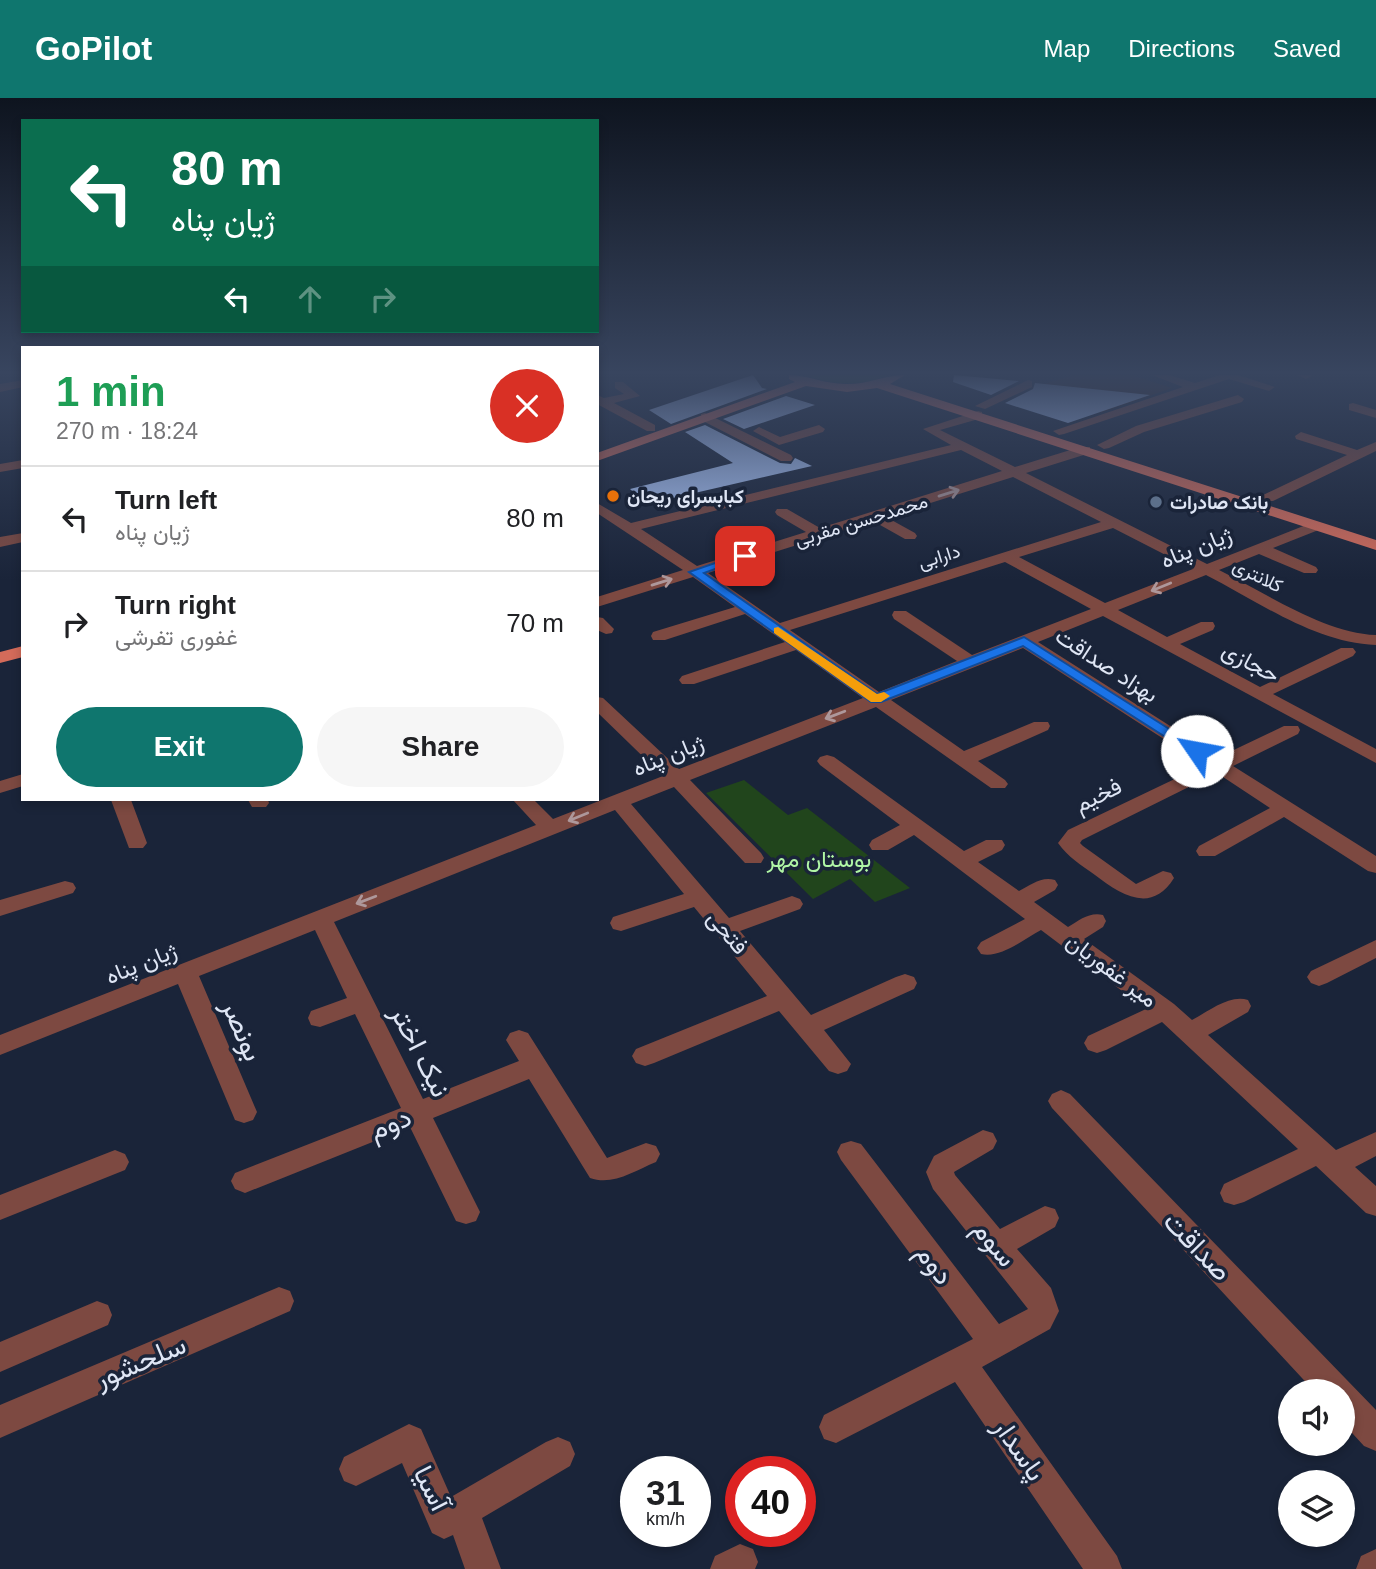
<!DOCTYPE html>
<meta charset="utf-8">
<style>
body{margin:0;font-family:Helvetica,Vazirmatn,sans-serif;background:#f6f6f6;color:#202124;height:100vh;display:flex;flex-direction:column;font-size:26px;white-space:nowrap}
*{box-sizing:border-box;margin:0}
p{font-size:23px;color:#757577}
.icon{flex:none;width:38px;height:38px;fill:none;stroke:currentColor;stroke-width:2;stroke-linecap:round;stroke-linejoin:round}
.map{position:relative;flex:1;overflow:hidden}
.drawer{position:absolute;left:21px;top:248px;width:578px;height:455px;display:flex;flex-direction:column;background:#fff;border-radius:0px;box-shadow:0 4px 10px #0003}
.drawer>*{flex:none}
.hud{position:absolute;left:21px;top:21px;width:578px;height:214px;border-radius:0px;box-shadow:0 4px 10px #0003;background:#0b6e4f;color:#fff;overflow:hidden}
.controls{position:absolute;left:1278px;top:1281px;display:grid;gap:14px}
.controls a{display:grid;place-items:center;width:77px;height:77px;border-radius:50%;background:#fff;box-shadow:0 4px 10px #0003;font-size:35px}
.speed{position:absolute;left:620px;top:1358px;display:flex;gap:14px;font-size:35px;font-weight:700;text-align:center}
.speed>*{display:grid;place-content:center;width:91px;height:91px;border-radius:50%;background:#fff;box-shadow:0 4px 10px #0003;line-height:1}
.speed small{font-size:18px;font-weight:400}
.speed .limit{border:10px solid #d22;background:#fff;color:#111}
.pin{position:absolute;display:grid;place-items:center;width:60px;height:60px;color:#fff;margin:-30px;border-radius:14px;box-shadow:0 4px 10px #0006}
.me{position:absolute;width:77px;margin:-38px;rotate:303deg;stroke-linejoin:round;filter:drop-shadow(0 0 5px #0008)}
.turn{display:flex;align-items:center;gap:24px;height:147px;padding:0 35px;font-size:32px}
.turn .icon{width:91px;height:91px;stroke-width:2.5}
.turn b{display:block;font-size:49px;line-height:60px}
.lanes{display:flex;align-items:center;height:66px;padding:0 35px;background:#0003;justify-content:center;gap:35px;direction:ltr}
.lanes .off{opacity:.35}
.round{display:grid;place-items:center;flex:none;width:74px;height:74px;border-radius:37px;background:#f6f6f6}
.overview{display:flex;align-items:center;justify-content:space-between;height:119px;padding:0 35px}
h1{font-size:42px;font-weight:700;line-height:52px;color:#1e9e55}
.primary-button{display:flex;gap:14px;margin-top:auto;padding:14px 35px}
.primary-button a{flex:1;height:80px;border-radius:42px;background:#0f766e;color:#fff;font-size:28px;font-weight:700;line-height:80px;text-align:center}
.primary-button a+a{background:#f6f6f6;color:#202124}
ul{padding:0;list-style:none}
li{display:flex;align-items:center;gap:21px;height:105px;padding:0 35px;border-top:2px solid #e0e0e0}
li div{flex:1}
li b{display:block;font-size:26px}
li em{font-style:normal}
header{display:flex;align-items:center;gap:42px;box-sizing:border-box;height:98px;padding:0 35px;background:#0f766e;color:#fff}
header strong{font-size:33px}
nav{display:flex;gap:38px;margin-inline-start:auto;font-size:24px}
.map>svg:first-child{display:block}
.education{fill:#392625}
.green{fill:#21451c}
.building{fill:#adc8fc}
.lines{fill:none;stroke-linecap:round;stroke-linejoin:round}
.minor{fill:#7d4941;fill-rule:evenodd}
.major{fill:#d46b5a;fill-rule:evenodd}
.oneway{stroke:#ae989b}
.route{fill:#1a73e8;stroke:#114b97;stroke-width:2}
.slow{fill:#f59e0b}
.food-dot{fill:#e8710a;stroke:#1a2439;stroke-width:2.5}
.service-dot{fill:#5c6f8a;stroke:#1a2439;stroke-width:2.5}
.labels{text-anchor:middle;stroke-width:7;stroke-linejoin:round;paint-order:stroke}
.far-poi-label{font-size:19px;font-weight:bold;fill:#dfe6f5;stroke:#1a2439;text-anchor:start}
.far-street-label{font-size:19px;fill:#dfe6f5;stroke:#1a2439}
.street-label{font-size:23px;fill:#dfe6f5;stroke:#1a2439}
.park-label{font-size:23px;fill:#b1f7a6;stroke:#1a2439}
.near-street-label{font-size:28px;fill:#dfe6f5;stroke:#1a2439}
</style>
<header>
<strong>GoPilot</strong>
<nav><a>Map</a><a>Directions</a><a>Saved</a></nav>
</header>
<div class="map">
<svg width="1376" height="1471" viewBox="0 0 1376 1471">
<rect width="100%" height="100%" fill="#1a2439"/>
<path class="education" d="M1074,277H1132L1172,290L1102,314L1031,290Z"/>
<path class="green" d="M806,277H887C864,289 829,287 806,277Z
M744,682L788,717L807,710L910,790L875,804L850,781L813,801L706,695Z"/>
<path class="building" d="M753,277L762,290L767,291L671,326L649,312Z
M954,277L1019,283L991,297L953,284Z
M1035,285L1150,297L1068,325L1005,305L1033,291Z
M786,298L815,307L744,331L723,321Z
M705,327L780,365L791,366L795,360L812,368L647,406L630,391L733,365L685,334Z"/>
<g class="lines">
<path class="minor" d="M1152,277H1169L1195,285L1220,277H1238L1275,289L1269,293L1229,281L1064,336L1059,337L1053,333L1183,289Z
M1297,277H1311L1312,278L1306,281Z
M23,282V289L0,294V286Z
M1028,282L1032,283V289L985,311L975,308Z
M615,284H623L640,298L614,305L655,327V333H647L597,306V297L604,300L624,296L615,290Z
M1238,297L1244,301L1242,304L1144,334L1109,350L1104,351L1097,347L1136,328Z
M1353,305L1376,312V320L1349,312V306Z
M978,313L982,314V320L940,332L1015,369L1080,349H1090V355L1026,375L1207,466L1311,425H1321L1323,428L1321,431L1273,450L1316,469L1318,472L1316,475H1304L1259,456L1219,472C1266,495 1324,535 1376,537V547C1315,545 1259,504 1206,477L1118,512L1167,539L1201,524H1213L1215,528L1213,532L1180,546L1260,589L1341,550H1353L1356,554L1353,558L1273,596L1376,651V665L1103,518L1038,544L1219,659L1284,628H1298L1300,632L1298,636L1233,668L1376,758V775L1368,773L1284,719L1215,758H1199L1196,753L1199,748L1270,710L1217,675L1082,742L1080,745L1083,748L1136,786L1163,773L1171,775L1174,780C1151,817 1120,796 1095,777C1081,767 1068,759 1058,745L1068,732L1204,667L1023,550L891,602L964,653L1034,624H1048L1050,628L1048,632L978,663L1005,682L1008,686L1005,690H991L876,609L690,682L761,755L764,760L761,765H745L674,689L631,706L729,820L792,798L800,801L803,806L800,811L740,833L811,917L896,879L905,876L914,879L917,885L914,891L824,932L851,966L847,973L838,976L829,973L779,913L654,965L645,968L636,965L632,958L636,951L767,898L694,809L621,833L613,831L610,825L613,819L684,796L615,712L334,824L423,1001L519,963L506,942L510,935L519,932L528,935L607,1060L646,1045L656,1048L660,1056L656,1064C634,1073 613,1088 590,1080L529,981L433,1020L480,1114L476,1123L466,1126L456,1123L410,1029L245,1095L235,1091L231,1083L235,1075L401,1010L355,916L320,929L311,927L308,920L311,913L347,900L315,832L199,878L257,1014L253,1022L244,1025L235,1022L178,886L0,957V937L536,727L513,702H534L553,721L663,678L597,614V599L603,600L679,671L863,600L796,552L694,586H682L679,582L682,578L785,544L745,516L665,542H653L651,538L653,534L735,509L693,479L597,509V499L683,472L597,415V405L631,425L951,347L923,331ZM961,352L1002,373L820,430L787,411H777L775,414L777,417L806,434L697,468L641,431ZM1013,379L1101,424L780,525L708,475L873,423L905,441H915L917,438L915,435L886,419ZM1113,430L1193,471L1105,505L1019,459ZM1005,464L1091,511L972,557L906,513H894L892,517L894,521L957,563L879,594L790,532Z
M705,315L791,357L793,360L791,363H781L701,322V316Z
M819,327L825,331L823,334L779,347L753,333L759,329L780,339Z
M1301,334L1357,352L1376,344V353L1273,403H1263V397L1347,357L1296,341L1295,338Z
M23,362V370L0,374V366Z
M23,435V444L0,449V439Z
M597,519L603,520L614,531L612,535L606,536L597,532Z
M827,657L834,659L964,753L986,742H1002L1005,747L1002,752L978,764L1019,793C1031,787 1041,778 1055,782L1058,787L1055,792L1034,804L1068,829C1080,822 1089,814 1103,817L1106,823L1103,829L1084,841L1174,906L1192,922C1208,914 1229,896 1248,902L1251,908L1248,914L1208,937L1336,1052L1376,1034V1058L1355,1069L1376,1088V1118L1366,1115L1316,1068L1244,1104L1234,1107L1224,1104L1220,1095L1224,1086L1298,1051L1162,924L1106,952L1097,955L1088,952L1084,945L1088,938L1146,911L1041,832C1024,841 1000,861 981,856L977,850L981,844L1025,821L914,737L888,752H872L869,747L872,742L900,727L820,667L817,663L820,659Z
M23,676V688L0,695V683Z
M111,702H131L147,745L143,750H129Z
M248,702H268L269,705L266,709H252Z
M65,783L73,785L76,790L73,795L0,818V802Z
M1376,842V860L1327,885L1319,888L1311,885L1307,879L1311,873Z
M1061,992L1070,996L1376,1312V1353L1364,1348L1342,1324V1293H1314L1052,1010L1048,1003L1052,996Z
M983,1032L993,1035L997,1043L993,1051L954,1074L955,1077L1000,1131L1045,1108L1055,1111L1059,1120L1055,1129L1017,1151L1051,1190L1059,1213L1050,1231L982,1269L1117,1458L1122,1471H1083L955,1284L836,1345L824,1341L819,1329L824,1317L973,1241L841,1062L837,1054L841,1046L851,1043L861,1046L999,1226L1028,1211L933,1091L926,1074L934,1058Z
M115,1052L125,1056L129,1064L125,1072L0,1122V1097Z
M279,1189L290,1193L294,1203L290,1213L0,1340V1307Z
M97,1203L108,1207L112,1217L108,1227L0,1274V1244Z
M409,1326L421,1331L451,1399L546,1344L558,1339L570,1344L575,1356L570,1368L482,1420L501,1471H465L453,1437L444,1441L432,1435L402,1365L356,1388L344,1383L339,1371L344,1359Z
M740,1446L753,1451L758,1464L755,1471H710L715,1458Z
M1376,1451V1471H1356L1361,1458Z"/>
<path class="major" d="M789,277C807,277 825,286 845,286C866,287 885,277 905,277L890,286L1376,442V452L877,290L847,294L806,288L597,363V355L795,284L789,281Z
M23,548V559L0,565V554Z"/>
</g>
<defs><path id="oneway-shaft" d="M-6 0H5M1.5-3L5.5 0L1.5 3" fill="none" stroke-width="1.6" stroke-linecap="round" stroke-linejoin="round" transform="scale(1.75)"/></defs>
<g class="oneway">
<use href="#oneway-shaft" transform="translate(949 395) rotate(-17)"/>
<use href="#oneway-shaft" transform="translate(662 484) rotate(-17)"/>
<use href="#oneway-shaft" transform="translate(1161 489) rotate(158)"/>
<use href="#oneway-shaft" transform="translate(835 617) rotate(159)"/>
<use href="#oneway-shaft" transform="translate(578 719) rotate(158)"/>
<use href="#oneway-shaft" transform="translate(366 802) rotate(159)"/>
</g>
<linearGradient id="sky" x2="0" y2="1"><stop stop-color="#0e141f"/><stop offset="0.57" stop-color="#38455f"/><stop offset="1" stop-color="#38455f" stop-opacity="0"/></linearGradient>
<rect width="1376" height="482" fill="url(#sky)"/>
<path class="route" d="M741,456L751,458L704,475L877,596L1024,539L1204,653L1197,658L1192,656L1023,548L881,604H871L689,474Z"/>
<path class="slow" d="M778,529L877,596L884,594L890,598L881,604H871L774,535V530Z"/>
<circle class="food-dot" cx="613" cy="398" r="7"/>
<circle class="service-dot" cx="1156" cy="404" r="7"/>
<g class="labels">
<g class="far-poi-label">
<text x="627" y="405">کبابسرای ریحان</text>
<text x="1170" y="411">بانک صادرات</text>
</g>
<g class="far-street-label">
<text transform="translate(861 422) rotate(-17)" y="7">محمدحسن مقربی</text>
<text transform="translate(939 458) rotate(-17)" y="7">دارابی</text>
<text transform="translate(1258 477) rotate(26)" y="7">کلانتری</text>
</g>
<g class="street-label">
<text transform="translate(1196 449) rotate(-22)" y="8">ژیان پناه</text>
<text transform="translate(1251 564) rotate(28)" y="8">حجازی</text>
<text transform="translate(1107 567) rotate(33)" y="8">بهزاد صداقت</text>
<text transform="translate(668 657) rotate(-22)" y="8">ژیان پناه</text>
<text transform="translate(1098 697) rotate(-26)" y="8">فخیم</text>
<text transform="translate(728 834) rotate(50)" y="8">فتحی</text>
<text transform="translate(141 865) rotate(-22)" y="8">ژیان پناه</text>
<text transform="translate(1112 872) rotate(37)" y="8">میر غفوریان</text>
</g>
<g class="park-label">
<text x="819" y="769">بوستان مهر</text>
</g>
<g class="near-street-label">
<text transform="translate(243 932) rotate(67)" y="10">بونصر</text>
<text transform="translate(421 953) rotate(63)" y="10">نیک اختر</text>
<text transform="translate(390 1025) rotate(-22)" y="10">دوم</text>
<text transform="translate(995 1145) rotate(50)" y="10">سوم</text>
<text transform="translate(1198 1148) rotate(46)" y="10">صداقت</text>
<text transform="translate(935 1166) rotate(53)" y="10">دوم</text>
<text transform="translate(140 1263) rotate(-23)" y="10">سلحشور</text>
<text transform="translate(1020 1351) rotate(55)" y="10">پاسدار</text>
<text transform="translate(432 1390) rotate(63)" y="10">آسیا</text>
</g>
</g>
</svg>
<div class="controls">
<a><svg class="icon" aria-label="sound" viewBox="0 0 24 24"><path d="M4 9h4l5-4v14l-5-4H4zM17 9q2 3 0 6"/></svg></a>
<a><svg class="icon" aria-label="layers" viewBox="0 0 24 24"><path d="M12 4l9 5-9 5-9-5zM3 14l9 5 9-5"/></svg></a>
</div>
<div class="speed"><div>31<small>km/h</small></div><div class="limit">40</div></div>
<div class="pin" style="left:745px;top:458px;background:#d93025"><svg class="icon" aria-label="arrive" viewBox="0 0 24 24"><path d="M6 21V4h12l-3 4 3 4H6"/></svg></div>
<svg class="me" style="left:1197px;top:653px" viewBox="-20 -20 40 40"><circle r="19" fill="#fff"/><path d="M0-13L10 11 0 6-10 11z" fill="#1a73e8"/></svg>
<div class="hud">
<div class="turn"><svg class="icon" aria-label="left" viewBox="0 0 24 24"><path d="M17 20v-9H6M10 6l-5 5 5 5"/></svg><div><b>80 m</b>ژیان پناه</div></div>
<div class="lanes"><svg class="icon" aria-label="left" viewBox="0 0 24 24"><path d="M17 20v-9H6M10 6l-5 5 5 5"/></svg><svg class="icon off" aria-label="ahead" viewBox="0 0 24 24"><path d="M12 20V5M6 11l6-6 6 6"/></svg><svg class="icon off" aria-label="right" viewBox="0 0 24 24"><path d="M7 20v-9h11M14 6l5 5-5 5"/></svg></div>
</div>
<section class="drawer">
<div class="overview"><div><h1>1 min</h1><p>270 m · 18:24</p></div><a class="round" style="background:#d93025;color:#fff"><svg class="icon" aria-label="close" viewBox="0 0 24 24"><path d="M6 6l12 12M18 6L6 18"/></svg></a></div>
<ul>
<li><svg class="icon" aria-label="left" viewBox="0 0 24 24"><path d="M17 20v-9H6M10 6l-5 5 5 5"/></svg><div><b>Turn left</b><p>ژیان پناه</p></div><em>80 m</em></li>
<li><svg class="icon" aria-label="right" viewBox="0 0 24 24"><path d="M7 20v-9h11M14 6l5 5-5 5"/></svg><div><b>Turn right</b><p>غفوری تفرشی</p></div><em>70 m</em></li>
</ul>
<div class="primary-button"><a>Exit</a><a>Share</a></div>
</section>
</div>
